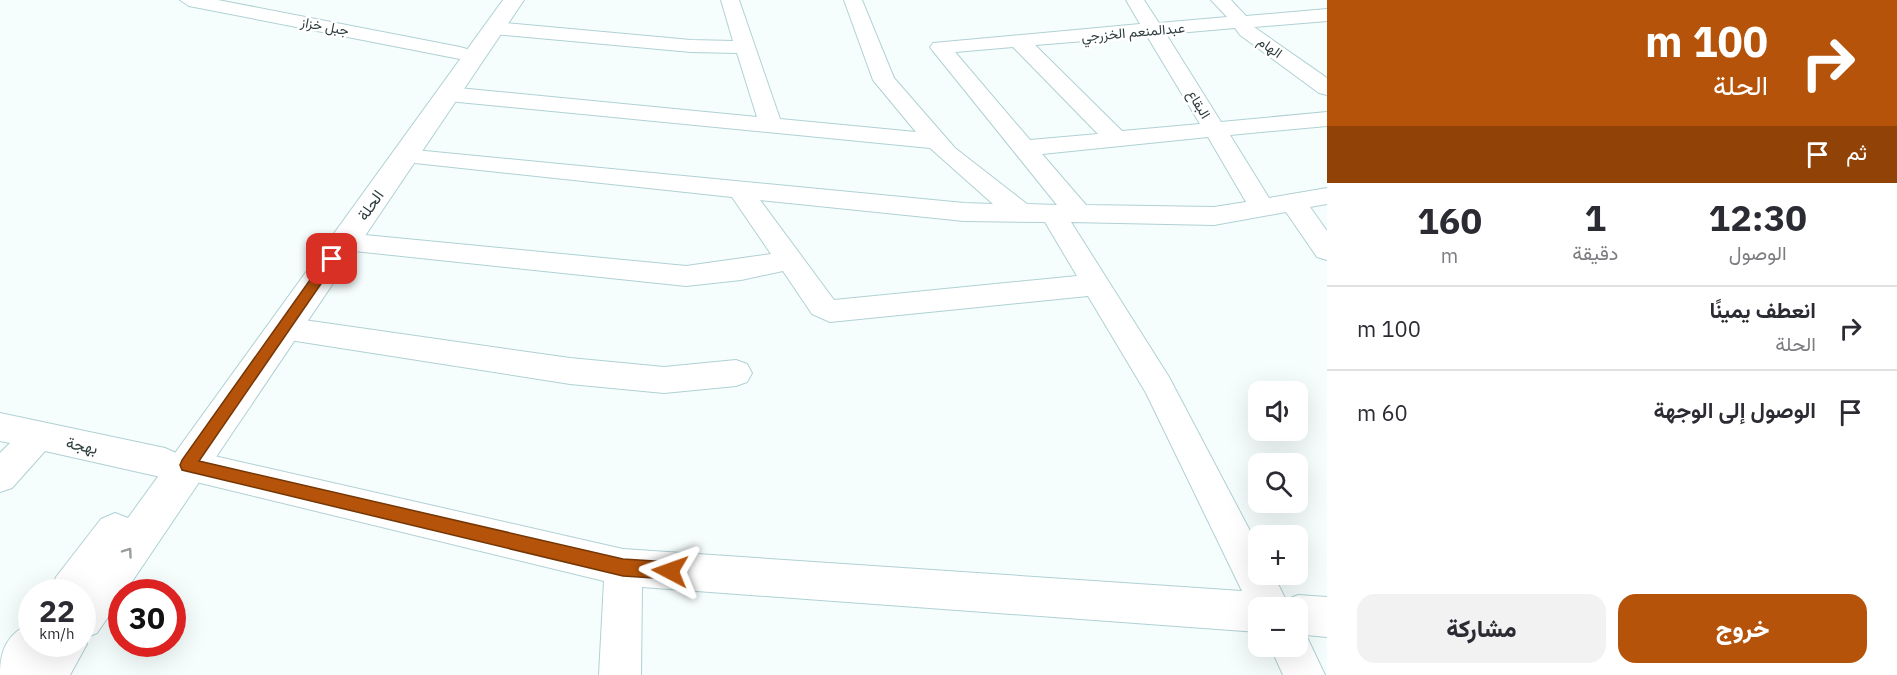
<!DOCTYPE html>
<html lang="ar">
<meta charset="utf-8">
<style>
body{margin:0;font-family:"IBM Plex Sans",Vazirmatn,sans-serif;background:#f2f2f3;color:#2b2b33;direction:rtl;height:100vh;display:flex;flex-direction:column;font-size:22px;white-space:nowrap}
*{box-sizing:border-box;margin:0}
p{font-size:20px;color:#7c7c81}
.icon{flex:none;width:33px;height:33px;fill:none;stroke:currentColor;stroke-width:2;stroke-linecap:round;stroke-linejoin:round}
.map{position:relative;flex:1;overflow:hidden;direction:ltr}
.sheet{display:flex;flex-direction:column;background:#fff;width:570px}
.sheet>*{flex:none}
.banner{background:#b45309;color:#fff;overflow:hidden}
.tools{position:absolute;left:1248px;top:381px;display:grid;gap:12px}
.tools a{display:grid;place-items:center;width:60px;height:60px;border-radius:12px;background:#fff;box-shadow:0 6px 24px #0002;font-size:30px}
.speed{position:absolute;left:18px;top:579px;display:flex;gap:12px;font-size:30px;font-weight:700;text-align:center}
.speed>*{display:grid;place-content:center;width:78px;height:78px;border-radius:50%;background:#fff;box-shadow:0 6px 24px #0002;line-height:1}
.speed small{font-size:15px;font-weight:400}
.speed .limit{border:9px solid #d22;background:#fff;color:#111}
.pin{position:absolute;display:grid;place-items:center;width:51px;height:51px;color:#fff;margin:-26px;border-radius:12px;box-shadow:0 3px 9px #0006}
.me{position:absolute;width:66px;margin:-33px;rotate:274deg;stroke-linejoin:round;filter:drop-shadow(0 0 4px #0008)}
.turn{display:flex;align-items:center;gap:21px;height:126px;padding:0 30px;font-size:27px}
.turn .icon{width:78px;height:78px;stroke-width:2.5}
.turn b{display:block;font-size:42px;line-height:51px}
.then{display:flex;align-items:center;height:57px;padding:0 30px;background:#0003;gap:12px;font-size:22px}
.eta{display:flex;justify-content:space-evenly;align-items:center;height:102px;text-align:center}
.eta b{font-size:36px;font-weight:800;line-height:42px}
.cta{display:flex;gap:12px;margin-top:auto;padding:12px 30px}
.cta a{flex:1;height:69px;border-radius:18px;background:#b45309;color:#fff;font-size:24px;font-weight:800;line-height:69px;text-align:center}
.cta a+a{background:#f2f2f3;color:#2b2b33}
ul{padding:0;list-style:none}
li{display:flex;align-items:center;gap:18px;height:84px;padding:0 30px;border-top:2px solid #e1e1e2}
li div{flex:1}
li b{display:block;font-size:22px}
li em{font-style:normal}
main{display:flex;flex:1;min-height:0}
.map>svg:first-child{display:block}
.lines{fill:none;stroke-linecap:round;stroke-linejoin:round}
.minor-casing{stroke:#b0d1d4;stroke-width:2}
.major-casing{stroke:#b0d1d4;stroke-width:2}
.minor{fill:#fff;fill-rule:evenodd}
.major{fill:#fff;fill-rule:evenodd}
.oneway{stroke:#989e9f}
.route{fill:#b45309;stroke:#753606;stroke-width:1.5}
.labels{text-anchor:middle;stroke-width:5;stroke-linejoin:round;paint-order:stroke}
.far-street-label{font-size:14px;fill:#303e3f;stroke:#fff}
.street-label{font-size:16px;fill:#303e3f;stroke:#fff}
</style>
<main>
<section class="sheet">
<div class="banner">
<div class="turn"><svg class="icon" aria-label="right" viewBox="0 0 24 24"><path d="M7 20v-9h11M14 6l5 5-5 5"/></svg><div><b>100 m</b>الحلة</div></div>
<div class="then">ثم<svg class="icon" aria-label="arrive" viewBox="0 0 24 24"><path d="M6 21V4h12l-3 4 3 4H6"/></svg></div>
</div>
<div class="eta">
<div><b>12:30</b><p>الوصول</p></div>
<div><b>1</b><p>دقيقة</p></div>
<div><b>160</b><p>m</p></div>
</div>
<ul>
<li><svg class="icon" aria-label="right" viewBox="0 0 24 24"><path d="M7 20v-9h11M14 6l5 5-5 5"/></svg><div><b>انعطف يمينًا</b><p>الحلة</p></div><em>100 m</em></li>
<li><svg class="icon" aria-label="arrive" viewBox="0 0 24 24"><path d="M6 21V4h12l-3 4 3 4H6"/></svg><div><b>الوصول إلى الوجهة</b></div><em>60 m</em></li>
</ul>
<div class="cta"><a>خروج</a><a>مشاركة</a></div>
</section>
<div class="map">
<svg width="1327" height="675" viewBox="0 0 1327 675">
<rect width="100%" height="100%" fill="#f6fdfd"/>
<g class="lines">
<g class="minor-casing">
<path id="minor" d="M180,0H218L460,47L467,49L470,53L467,57L460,59L189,6Z
M721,0H739L780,119L916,132L873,80L844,0H862L894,78L955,148L1027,204L1057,205L933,51L930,47L933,43L1140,24L1126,0H1144L1159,23L1227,17L1211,0H1231L1246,16L1327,9V21L1254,27L1327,78V95L1319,93L1240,35L1235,28L1166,34L1221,122L1327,112V126L1230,135L1269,198L1327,188V204L1310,207L1327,231V260L1317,257L1286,212L1214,225L1071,222L1169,377L1258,546V574H1273L1286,600L1298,595L1327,597V637L1306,635L1325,675H1283L1270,646H1298V608H1258V632L642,587L641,675H599L604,581L188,480L175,474L165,478L45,451L12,488L0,492V453L10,443L0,441V413L165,448L178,454L188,450L623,549L1242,591L1146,393L1088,296L830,322L812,314L783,271L741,280L686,286L335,249L331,242L335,235L344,233L686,266L771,254L732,197L396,161L392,156L396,151L404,149L964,203L993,204L930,148L448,101L440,99L437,94L440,89L448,87L757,117L737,53L691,52L494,34L487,32L484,28L487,24L494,22L691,40L733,41ZM1147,36L1200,124L1122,131L1035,45ZM1013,47L1098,134L1030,140L955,52ZM1208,137L1246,202L1214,207L1086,205L1042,154ZM760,200L964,221L1045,222L1077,276L834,300Z
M283,317L570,358L664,367L736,360L747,364L752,373L747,382L736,386L664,393L570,384L283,339L273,336L268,328L273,320Z"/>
</g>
<g class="major-casing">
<path id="major" d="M503,0H524L125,592H122V597L97,633L85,638L87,644L70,675H0C0,650 7,633 32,623V644H82V592H50L56,577L101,519L115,513L128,518Z"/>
</g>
<use href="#minor" class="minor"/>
<use href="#major" class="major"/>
</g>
<defs><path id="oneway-chevron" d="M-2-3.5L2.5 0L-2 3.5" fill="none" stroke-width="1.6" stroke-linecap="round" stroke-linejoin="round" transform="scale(1.5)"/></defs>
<use class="oneway" href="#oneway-chevron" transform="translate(128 552) rotate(-55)"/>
<path class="route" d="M332,255L338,259L336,262L199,461L623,559L670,562L676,565L679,571L676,577L670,579L623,576L182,470L180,465L182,460L327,256Z"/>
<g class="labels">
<g class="far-street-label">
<text transform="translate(325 26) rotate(11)" y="5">جبل خزاز</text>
<text transform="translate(1133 32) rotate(-5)" y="5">عبدالمنعم الخزرجي</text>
<text transform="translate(1270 47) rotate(35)" y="5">الهام</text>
<text transform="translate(1199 104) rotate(59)" y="5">البقاع</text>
</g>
<g class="street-label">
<text transform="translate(370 205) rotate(-55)" y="6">الحلة</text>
<text transform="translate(82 445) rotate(12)" y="6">بهجة</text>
</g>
</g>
</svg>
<div class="tools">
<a><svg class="icon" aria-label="sound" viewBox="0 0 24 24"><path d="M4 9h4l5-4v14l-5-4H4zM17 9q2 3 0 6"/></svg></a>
<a><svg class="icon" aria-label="search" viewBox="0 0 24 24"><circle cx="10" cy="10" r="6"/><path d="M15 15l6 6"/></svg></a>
<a>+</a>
<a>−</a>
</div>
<div class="speed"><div>22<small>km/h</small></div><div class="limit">30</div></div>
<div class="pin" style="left:332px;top:259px;background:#d93025"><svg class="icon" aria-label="arrive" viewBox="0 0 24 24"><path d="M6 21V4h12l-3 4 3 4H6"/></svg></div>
<svg class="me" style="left:670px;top:571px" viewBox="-20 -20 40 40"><path d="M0-17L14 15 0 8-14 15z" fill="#b45309" stroke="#fff" stroke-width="4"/></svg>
</div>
</main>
